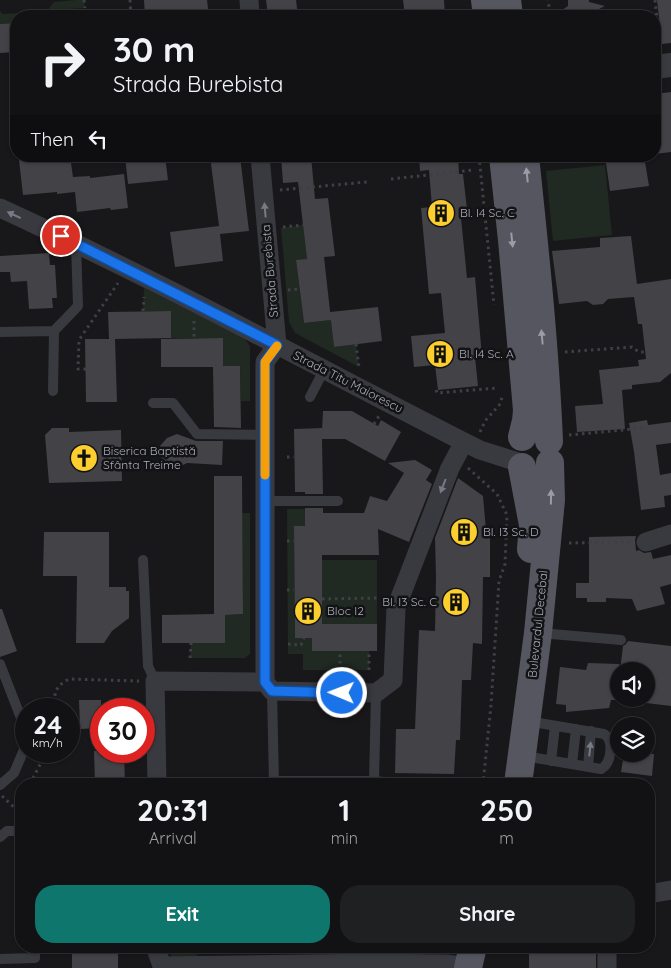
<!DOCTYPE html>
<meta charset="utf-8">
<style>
body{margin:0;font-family:Quicksand,sans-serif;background:#1f2022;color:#f1f3f6;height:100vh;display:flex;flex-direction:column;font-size:19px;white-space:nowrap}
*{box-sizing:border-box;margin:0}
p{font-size:16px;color:#9c9ea0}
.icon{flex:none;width:28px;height:28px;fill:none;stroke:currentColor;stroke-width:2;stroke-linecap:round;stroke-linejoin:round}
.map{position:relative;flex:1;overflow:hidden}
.sheet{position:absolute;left:15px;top:778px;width:640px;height:175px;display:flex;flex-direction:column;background:#121214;border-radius:20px;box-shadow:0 1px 4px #0004,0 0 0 1px #313234}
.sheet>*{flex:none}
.hud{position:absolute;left:10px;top:10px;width:651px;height:152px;border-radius:20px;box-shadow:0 1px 4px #0004,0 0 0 1px #313234;background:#121214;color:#f1f3f6;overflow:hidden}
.buttons{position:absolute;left:610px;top:662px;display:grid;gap:10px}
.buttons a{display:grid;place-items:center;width:45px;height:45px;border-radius:50%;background:#121214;box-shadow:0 1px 4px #0004,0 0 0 1px #313234;font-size:25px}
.speed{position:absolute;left:15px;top:698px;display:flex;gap:10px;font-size:25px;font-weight:700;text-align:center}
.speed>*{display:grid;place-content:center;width:65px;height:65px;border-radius:50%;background:#121214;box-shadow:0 1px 4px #0004,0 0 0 1px #313234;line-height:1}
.speed small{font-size:12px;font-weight:400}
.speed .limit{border:8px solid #d22;background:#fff;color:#111}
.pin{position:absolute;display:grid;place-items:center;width:42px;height:42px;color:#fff;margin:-21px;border:2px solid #fff;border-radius:50%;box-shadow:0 1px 5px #0007}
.me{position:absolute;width:55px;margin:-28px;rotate:271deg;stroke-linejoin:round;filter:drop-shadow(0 0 4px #0008)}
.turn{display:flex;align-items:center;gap:18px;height:105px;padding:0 20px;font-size:22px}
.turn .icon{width:65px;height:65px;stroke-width:2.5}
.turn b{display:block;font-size:35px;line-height:42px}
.then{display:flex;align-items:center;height:48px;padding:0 20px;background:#0003;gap:10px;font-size:19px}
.eta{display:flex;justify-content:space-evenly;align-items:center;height:85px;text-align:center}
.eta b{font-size:30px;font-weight:800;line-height:35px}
.button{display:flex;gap:10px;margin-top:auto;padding:10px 20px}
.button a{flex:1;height:58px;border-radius:20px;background:#0f766e;color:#fff;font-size:20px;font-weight:800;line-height:58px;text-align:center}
.button a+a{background:#1f2022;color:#f1f3f6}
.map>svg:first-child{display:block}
.green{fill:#202922}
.building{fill:#424247}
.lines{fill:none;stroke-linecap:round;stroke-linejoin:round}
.path{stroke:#3f4047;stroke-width:3;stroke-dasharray:2.5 4;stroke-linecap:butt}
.service{stroke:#393940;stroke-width:10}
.minor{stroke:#393940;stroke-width:19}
.tertiary{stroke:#393940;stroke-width:24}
.primary{stroke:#55565f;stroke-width:28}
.oneway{fill:#999ca9}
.oneway2{fill:#777984}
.route-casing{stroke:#114b97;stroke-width:12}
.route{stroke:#1a73e8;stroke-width:9}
.slow{stroke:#f59e0b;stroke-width:9}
.labels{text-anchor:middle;stroke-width:5;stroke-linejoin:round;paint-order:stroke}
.poi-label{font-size:12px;fill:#aaadbb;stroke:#131315;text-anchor:start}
.street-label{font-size:12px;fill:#aaadbb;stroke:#131315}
</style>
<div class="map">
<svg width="671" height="968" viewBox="0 0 671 968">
<rect width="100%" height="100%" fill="#18181a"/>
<path class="green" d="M76,0H84L85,8L57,10V16H16V23L0,24V11L3,14L46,12L54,2Z
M605,165L612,235L553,241L546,171Z
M303,225L307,259L296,261L304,323L331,320L334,347L356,344L359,367L295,333L289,322L281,228Z
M144,288L244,338L250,346V401H241L240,366H223L222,338H171V311H143Z
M287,509H305V526L294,527L295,638H312V651H369V670H303V654H288Z
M242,513H250V654L245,658H190L191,643H225V615L243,614Z
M322,560H377V624H322Z
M168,946H196L197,957H171Z"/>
<path class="building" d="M144,0H207L209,16H145Z
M266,0H296L298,16H268Z
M403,0H444L445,16H405Z
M568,0H589V2L605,6L591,13V16H553L568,6Z
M657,0H671V43L662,44Z
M16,23V52L0,53V24Z
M671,92V152L655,154V94Z
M63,156H70L73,177L90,176V178L124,174L128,208L111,210L110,208L77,212L75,192L57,194V192L23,195L19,160Z
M125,156H165L168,180L128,184Z
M210,156H240L249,231L220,234L223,261L175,267L170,232L219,226Z
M281,156H311L315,199L328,198L335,256L324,257L331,320L304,323L296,260L307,259L298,182L283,183Z
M419,156H458L459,174H463L468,218H461L467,278L475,277L482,356L475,357L478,386L438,390L435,365L414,367L411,336L445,333L441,293L429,294L421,208L432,207L429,170L420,171Z
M605,156H644L649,186L610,191Z
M631,236L637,284L671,279V373L660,382L632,385V389L622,390L625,429L577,432L575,406L603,404L599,370L639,366L638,360L646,359L642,324H638L634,297L608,299L603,304L593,305L587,301L559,304L552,251L600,247V238Z
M49,253L50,265H55L57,298H52L53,308L29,309L27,281L11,282L10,272H0V256Z
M378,307L382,341L334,347L330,312Z
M171,311V338L115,339L117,402H86L85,339H109L108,312Z
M223,338V366H240L241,428L214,427L213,367H161V339Z
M323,411H352L378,426L381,420L401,432L385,461L345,439H322L323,494H305V492H295L294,429L322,428V430Z
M647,420L648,425L671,422V443L656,445L660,475L671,473V495L664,496L665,507L641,510L634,452L629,423Z
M52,428H69V432L121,430L122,481L49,483L45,435Z
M177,434L196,441H223L222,465L187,463L179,467H174L168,465L161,457L160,452V446L167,438Z
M415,460L432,470L426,480L432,484L409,542L378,529L379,555H322V624H377V651H312V638H295L294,526H305V508H323V513H364L370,496L387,501L404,473L388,463Z
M214,476H242L243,614L225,615V643H162V615L214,614Z
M458,478L483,496L486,530H490V577H483L482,644L473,643L471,680H462L460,740H456L454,774L395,773L396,729H415L419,630L435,631L436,577L435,538Z
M44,532H109V587H126V591H129V618L112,631L104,643H76L77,576H43Z
M636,536L635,540L636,551L639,550L644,553L651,552L653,559L671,555V584L660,587L665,604L637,611L632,599L606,598V602H587V598H576V583H589V537Z
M0,609H2L17,651L0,657Z
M628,641L671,646V706L646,703V671H620L623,646L626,644Z
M588,663L619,664V700H611L609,708L566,712V705L556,704L560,667L586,670Z
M79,700H101V728L80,729Z
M94,751H124L125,784H95Z
M624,754H654L652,776L621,772Z
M72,946H118V968H72Z
M529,946H596V968H529Z"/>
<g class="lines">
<path class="path" d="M84,0L85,8
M130,0L131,16
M655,0L660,47
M25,13L26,16
M536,14L550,12L548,0
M479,156L494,305
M391,179L473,170
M280,190L367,182
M283,227L303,225
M288,290L300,289
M143,311L144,297
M194,321V338
M356,344L359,367
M565,352L632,347L639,352H645
M86,369H78L79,340L118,283
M436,390L437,393L497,388
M374,424L379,416
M480,432L485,421L501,403L502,395
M569,435L644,428
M287,457H294
M468,468L497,494L507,515L505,564L499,581L491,705L483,784
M287,541H294
M569,543L630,542
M287,590H294
M322,599L377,598
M288,644L301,645L304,638
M190,658L191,643
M340,670V651
M369,670V651
M55,709C54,694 54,687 69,679L139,681
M30,784L47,751
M2,796L17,810L21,801"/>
<path class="service" d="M0,332L54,331L78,306L76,243
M53,391L54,331
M310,397L324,370
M153,403H173L197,434L265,435
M265,501H338
M143,560L148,666L155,681
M540,633L621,640
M0,664L26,731
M272,691L274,784
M524,756L601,769C612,763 614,740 604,734L527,721
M551,761L555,726
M572,764L576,729
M588,767L591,731
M274,781H374L409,784
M374,781L376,693
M0,785L14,773L26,745
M0,837L7,831H21
M0,959L35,958V946"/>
<path class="minor" d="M249,0L250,16
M260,156L277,345L265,362V682
M0,208C157,280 310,363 464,442L480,450L518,462
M646,542L671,534
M265,682L272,691L376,693L393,680L396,608L450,468L464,442
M157,784L155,681L265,682
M649,894L671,890
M155,946L162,966L374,963L447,964L468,967
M607,946V968"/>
<path class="tertiary" d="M655,67L671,65"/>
<path class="primary" d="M485,0L487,16
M507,0L509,16
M503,156L512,240L527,410L526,421L522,437
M525,156C535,251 545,346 549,441
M522,467L533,525L531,549
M518,784L538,633L551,500L550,463
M468,968L473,946"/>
</g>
<defs><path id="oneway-solid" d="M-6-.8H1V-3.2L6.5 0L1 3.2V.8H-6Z" transform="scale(1.25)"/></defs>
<g class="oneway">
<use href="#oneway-solid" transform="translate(527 175) rotate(-96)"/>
<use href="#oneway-solid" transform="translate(512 240) rotate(84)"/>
<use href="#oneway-solid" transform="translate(542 337) rotate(-95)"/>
<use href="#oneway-solid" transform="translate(551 497) rotate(-89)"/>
</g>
<g class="oneway2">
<use href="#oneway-solid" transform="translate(265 210) rotate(-95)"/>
<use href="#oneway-solid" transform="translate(14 215) rotate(-155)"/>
<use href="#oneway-solid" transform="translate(443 486) rotate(111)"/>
<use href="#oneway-solid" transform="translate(590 749) rotate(-84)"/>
</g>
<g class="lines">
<g class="route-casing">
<path id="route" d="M61,236L277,345L265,362V682L272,691L342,693"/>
</g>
<use href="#route" class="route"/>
<path class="slow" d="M265,475V362L277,346"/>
</g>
<defs>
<g id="building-disc" transform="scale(1.4375)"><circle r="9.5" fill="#fccf2e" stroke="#131315"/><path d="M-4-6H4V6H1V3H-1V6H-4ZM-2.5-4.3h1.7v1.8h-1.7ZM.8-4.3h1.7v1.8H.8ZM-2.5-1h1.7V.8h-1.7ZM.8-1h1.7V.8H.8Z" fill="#111"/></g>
<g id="church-disc" transform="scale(1.4375)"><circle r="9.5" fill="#fccf2e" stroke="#131315"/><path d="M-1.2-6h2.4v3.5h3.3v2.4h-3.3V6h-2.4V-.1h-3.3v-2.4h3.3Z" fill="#111"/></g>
</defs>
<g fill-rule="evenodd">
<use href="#building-disc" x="441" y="213"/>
<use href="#building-disc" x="440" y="354"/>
<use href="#church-disc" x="84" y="458"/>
<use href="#building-disc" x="464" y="532"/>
<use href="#building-disc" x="456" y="602"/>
<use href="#building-disc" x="308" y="611"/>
</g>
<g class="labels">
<g class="poi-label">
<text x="460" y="217">Bl. I4 Sc. C</text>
<text x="459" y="358">Bl. I4 Sc. A</text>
<text x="103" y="455">Biserica Baptistă<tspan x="103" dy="14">Sfânta Treime</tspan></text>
<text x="483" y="536">Bl. I3 Sc. D</text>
<text x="437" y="606" text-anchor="end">Bl. I3 Sc. C</text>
<text x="327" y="615">Bloc I2</text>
</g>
<g class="street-label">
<text transform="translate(270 271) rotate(-95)" y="4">Strada Burebista</text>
<text transform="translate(348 382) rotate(27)" y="4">Strada Titu Maiorescu</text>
<text transform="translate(538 624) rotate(-84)" y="4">Bulevardul Decebal</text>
</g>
</g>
</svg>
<div class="buttons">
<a><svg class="icon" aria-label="sound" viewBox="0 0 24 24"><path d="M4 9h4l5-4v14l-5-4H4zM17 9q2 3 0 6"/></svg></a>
<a><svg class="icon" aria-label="layers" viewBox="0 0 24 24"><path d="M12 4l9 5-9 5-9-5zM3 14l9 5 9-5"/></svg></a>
</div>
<div class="speed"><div>24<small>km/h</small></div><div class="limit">30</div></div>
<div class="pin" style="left:61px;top:236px;background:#d93025"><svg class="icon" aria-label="arrive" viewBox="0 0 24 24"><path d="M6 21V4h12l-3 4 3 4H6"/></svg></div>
<svg class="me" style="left:342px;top:693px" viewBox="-20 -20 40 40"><circle r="17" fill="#1a73e8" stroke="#fff" stroke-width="3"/><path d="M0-11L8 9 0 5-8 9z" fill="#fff"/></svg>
<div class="hud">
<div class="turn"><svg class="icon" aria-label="right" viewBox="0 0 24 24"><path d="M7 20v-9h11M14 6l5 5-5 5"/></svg><div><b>30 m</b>Strada Burebista</div></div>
<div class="then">Then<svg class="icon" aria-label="left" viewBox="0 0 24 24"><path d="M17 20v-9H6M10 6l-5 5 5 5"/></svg></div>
</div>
<section class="sheet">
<div class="eta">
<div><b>20:31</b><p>Arrival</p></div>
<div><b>1</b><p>min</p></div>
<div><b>250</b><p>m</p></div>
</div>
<div class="button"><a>Exit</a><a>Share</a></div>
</section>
</div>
